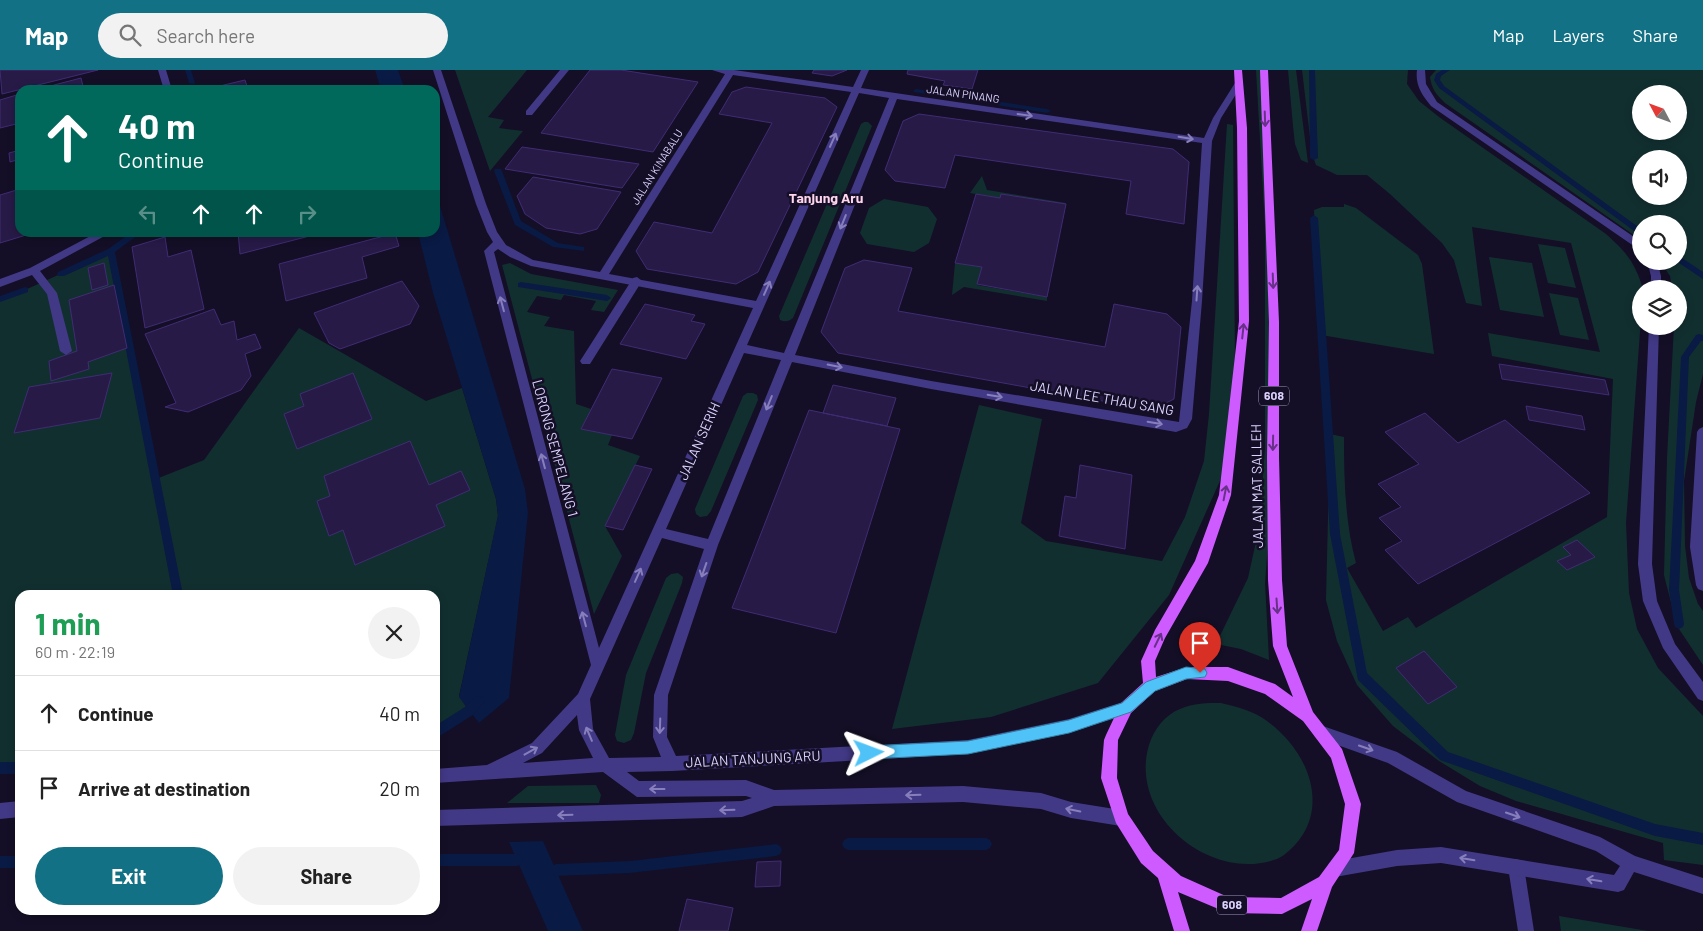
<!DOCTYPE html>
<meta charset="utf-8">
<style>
body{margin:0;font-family:Barlow,sans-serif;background:#f2f2f2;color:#222;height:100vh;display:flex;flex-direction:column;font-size:19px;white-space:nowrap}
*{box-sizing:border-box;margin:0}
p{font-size:16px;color:#767676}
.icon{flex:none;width:28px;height:28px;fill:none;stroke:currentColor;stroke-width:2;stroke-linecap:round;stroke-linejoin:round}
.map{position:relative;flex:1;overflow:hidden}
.panel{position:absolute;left:15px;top:520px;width:425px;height:325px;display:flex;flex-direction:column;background:#fff;border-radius:15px;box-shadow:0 2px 8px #0003}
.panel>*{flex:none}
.guide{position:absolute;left:15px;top:15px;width:425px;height:152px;border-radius:15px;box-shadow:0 2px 8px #0003;background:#00695c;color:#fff;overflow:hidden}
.needle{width:32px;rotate:311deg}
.buttons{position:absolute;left:1632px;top:15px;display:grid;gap:10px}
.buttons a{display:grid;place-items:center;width:55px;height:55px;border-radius:50%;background:#fff;box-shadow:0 2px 8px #0003;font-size:25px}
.pin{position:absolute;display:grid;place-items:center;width:42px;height:42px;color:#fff;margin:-51px -21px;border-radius:50% 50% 50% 0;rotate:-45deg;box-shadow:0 0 5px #0007}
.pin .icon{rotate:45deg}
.me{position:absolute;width:55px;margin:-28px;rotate:87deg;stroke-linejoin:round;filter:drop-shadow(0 0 4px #0008)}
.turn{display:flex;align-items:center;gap:18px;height:105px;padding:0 20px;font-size:22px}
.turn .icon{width:65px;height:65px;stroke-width:2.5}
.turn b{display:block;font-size:35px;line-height:42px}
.lanes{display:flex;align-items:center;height:48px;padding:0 20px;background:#0003;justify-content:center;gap:25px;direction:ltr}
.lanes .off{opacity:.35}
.round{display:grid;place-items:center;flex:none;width:52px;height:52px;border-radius:26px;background:#f2f2f2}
.summary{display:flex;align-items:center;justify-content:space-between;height:85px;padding:0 20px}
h1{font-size:30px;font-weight:700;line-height:38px;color:#1e9e55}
.action{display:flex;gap:10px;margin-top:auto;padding:10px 20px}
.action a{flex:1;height:58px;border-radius:30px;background:#137185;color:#fff;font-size:20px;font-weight:700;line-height:58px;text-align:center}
.action a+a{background:#f2f2f2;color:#222}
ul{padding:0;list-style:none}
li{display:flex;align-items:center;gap:15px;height:75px;padding:0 20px;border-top:1px solid #e0e0e0}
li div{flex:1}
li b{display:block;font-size:19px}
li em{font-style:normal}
header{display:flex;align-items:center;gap:30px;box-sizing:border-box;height:70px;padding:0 25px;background:#137185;color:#fff}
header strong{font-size:24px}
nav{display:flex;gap:28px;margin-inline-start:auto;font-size:18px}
.search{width:350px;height:45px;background:#f2f2f2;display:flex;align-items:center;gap:12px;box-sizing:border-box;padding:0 18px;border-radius:28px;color:#767676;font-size:19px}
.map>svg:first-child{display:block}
.green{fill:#122f30;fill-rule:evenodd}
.water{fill:#091a44}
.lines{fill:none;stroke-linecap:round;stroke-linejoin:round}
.stream{fill:#091a44;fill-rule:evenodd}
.building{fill:#271a47;stroke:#402c74}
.service{fill:#423986;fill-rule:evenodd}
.minor{fill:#423986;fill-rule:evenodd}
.primary{fill:#ce5bff;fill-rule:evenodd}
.oneway{stroke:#877fbc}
.oneway2{stroke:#683188}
.route{fill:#4fc3f7;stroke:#337fa1}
.labels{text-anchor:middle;stroke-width:5;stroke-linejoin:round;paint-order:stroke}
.far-street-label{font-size:11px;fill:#dcd4ff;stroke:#140f26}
.shield{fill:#140f26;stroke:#a099be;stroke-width:1}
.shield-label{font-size:12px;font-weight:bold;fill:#dcd4ff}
.far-quarter-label{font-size:14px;font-weight:bold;fill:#ffd6ed;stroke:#140f26}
.street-label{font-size:14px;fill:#dcd4ff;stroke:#140f26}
</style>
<header>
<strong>Map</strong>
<div class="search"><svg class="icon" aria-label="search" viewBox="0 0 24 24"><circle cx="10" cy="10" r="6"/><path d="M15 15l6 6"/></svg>Search here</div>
<nav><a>Map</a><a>Layers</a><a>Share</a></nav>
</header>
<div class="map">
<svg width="1703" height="861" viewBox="0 0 1703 861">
<rect width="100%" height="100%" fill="#140f26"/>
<path class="green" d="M455,0H527L488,47L504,50L499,58L523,61L490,101Z
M1256,0H1261L1272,156L1269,460L1265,513L1269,590L1241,579L1216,574L1248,508L1259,458L1265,379V156Z
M1288,0H1296L1308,93L1301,90L1295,74L1293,56Z
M1302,0H1408L1407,14L1419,31L1439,47L1606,164C1626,182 1635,192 1643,219H1641V248L1626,453L1629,523L1637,559L1658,598L1703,646V795L1664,790L1663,773L1516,731L1480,716L1439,691L1393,656L1357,615L1337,571L1326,530L1330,364L1344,367C1344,410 1345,452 1356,493L1347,498L1383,561L1408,547L1416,558L1607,447L1613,309L1492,286L1488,263L1600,282L1571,173L1472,157L1482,236L1466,233L1454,190L1442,173L1390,124L1367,105H1337L1316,95L1312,84Z
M1436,0H1703V304L1696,332L1684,411L1685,476L1689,508L1698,534L1703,541V595L1677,556L1664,505L1667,388L1674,256H1679V219H1672L1670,206L1660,191H1679V154H1641V170L1445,33C1436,24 1432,20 1430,7ZM1641,24H1679V61H1641ZM1641,89H1679V126H1641Z
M864,52H868L872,56L793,248C788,252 785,252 780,250L779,246L861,54Z
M1227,54L1233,55L1235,297L1227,395L1169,525L1098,613L991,647L892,659L979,335L1042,349L1021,453L1046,471L1162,491L1185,447L1204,391L1209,344Z
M982,106L987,120L1066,133V134L1001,124L1000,128L970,123Z
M884,129L928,137L937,149L929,173L914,182L867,174L860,163L869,138Z
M1344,134L1356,138L1418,185L1422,194L1434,284L1321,265L1314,140L1322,137H1344Z
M1538,174L1565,178L1576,218L1548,213Z
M111,181L156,409L204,390L299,258L426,331L462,318L496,429L498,446L459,626L469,641L435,663V525H20V698H0V229L25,220Z
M1489,187L1532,193L1544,247L1500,240Z
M510,193L531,204L618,220L604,242L591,240L596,231L564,225L561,230L537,226L527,242L550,247L544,256L574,261L576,334L591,339L581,359L612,365L608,375L640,386L605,456L622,486L594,544L502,195Z
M955,193L982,197L977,215L1047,227V231L964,217L952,225Z
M1549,223L1578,228L1589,270L1560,265Z
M747,323H753L757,325L758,330L711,441L707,446L700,447L696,444L695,439L743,326Z
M678,503L683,507L682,513L646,603L634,663L631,670L624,673L617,671L615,665L626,605L666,508L671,504Z
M1221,633C1237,637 1254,641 1267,651C1312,684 1334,746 1284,785C1274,792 1259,794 1248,794C1189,794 1131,735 1149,675C1154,659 1165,645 1180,639C1194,633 1207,633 1221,633Z
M596,715L601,725L599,733H507L528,716Z
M1559,846L1648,861H1561Z"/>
<path class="water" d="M375,0H398L405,20H381Z
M435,119L525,419L528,443L509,628L479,653L459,627L498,445L496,429L433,223L418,163L435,162Z
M543,771L583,861H548L509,772Z"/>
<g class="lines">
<path class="stream" d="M185,0H191L195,13L194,14L189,13Z
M1309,0H1315L1318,88L1314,90L1310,88Z
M1442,0H1450L1441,6L1440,10L1444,16L1641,159V166L1439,18L1434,10L1436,4Z
M916,19L1047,39L1051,41L1047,43L914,22V20Z
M495,99H501L502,101L521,151L558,173L584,177V181L553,177L515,155L494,101Z
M1314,145L1318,148L1340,464L1367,603L1448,682L1655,754L1703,763V775L1655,766L1440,690L1358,610L1330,464L1310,148Z
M132,162H142L115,182L183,525H173L108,186L64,206H58L57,204L58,202L108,179Z
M1682,188L1703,202V209L1679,193V189Z
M521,212L607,225L611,228L607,231L518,217V213Z
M25,217L28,218V222L0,232V226Z
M1699,264L1703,265V271H1701L1689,287L1679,520L1684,554L1683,557L1679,559L1675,557L1674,554L1669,520L1681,287L1696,265Z
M479,626L483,627L485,631L473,645L435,669V656L465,637L475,627Z
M0,692H20V704H0Z
M848,768H986L990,770L992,774L990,778L986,780H848L844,778L842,774L844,770Z
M776,774L780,776L782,780L780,784L776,786L630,803L556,806L552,804L550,800L552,796L556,794L630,791Z
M435,784H517L521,786L523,790L521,794L517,796H435Z
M0,786H20V798H0Z"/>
</g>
<path class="building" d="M0,0H98L2,24Z
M590,0H621L698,12L653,82L541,63Z
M814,0H847L832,6L812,3Z
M908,0H978L972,19L943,15L945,11L907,4Z
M81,8L84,20H35Z
M245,10L247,16L232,20H203Z
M746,17L825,28L837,37L758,202L736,214L647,199L636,181L654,152L712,163L772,53L719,44L732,22Z
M20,24V53L0,58V30Z
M919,44L1173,79L1189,92L1184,154L1126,144L1131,111L955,85L945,118L895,111L885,100L903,51Z
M522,77L639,94L622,118L505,99Z
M20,80V89L10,92L9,83Z
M533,107L621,122L597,159L580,164L546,158L525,144L517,126Z
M20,119V162H36L0,173V125Z
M976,124L1000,128L1001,124L1066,134L1047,227L977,214L982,197L955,193Z
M238,162H325L240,184Z
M395,163L399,176L362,187L367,208L286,231L279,194Z
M165,167L168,187L191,180L204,239L145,258L132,177Z
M864,190L912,198L898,241L1105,277L1114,234L1167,244L1181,257L1174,329L1152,340L838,283L821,262L845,198Z
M104,193L108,215L92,220L88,198Z
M402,211L419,236L410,254L340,279L329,273L314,243Z
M114,215L127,278L88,292L89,299L51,311L49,291L77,281L69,230Z
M645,234L695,245L691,251L705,254L686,289L620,274Z
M214,239L221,255L234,251L237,270L255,264L261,278L245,284L251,306L241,320L188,342L165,337L176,333L145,264Z
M1499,294L1605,310L1609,325L1502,309Z
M612,299L662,308L632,369L581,359Z
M112,303L100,348L14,363L29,317Z
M353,303L372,349L297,379L284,344L304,336L300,324Z
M833,315L896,328L887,356L823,343Z
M1526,336L1582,346L1585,360L1529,350Z
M809,340L900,359L836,563L732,538Z
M1425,343L1458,373L1505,350L1590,423L1418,514L1385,480L1402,471L1379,448L1401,437L1378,414L1419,394L1385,362Z
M410,371L429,415L461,401L470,420L436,435L445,456L355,495L343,460L329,466L317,431L330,426L324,406Z
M635,395L652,399L623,460L605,456Z
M1080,395L1132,405L1125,479L1059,466L1065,426L1076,428Z
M1577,470L1595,487L1567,500L1557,491L1571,485L1563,477Z
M1424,581L1457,617L1428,634L1396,598Z
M781,791L780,816L755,817L757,792Z
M687,829L733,838L728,861H679Z"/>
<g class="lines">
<path class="service" d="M1417,0H1425L1426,14L1437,32L1637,169L1641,173V181L1431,36C1422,25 1415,15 1417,0Z
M1647,191H1657L1661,206V219H1651V206Z
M637,207L642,211L590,294H582L580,291L582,288L633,208Z
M1649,256H1659L1652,494L1657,531L1675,574L1703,612V631L1698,629L1663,578L1643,531L1638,494Z
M1703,357V521L1698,519L1696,515L1690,477L1697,362L1699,359Z
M1516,789L1522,791L1524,797L1534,861H1518L1508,797L1510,791Z"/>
<path class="minor" d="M158,0H166L172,20H164Z
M433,0H441L486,134L497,162L506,175L533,190L600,202L725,4L712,0H734L853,17L861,0H869L861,18L1204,68L1213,48L1235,13L1242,11L1243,13L1221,48L1212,71L1202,231L1192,349L1187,358L1176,362L931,319L792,292L718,475L668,625L667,667L676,686L968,670L1069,649L1126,631L1131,633L1133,638L1131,643L1069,663L968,684L672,701L627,702L639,711L746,710L774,720L963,716L1041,723L1071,732L1121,740L1126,743L1129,748L1126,753L1121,756L1071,748L1041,739L963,732L774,736L742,747L435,756V740L742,731L752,728L746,726L637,727L603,702L435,713V699L487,695L532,673L578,624L591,595L484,181L493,172L487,162L476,134ZM733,5L851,22L756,231L609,204ZM859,23L889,28L784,283L747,275ZM897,29L1202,73L1192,231L1179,352L931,311L795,285ZM498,179L510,187L531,196L753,238L599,578L494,182ZM744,283L781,290L708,469L666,459ZM662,468L704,479L654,625L653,667L661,687L609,688L593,659L590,629ZM577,645L579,660L593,688L523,693L542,683Z
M560,0H569L532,45H526V41Z
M98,162H112L40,201L57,223L72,281L66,285L60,281L47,224L32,205L0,217V209L30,198Z
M1320,655L1397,682L1466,721L1600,767L1635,786L1703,808V824L1634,802L1624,820L1618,822L1441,793L1397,796L1335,807L1329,805L1327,799L1329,793L1335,791L1397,780L1441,777L1614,805L1620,796L1596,781L1457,732L1388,693L1315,667L1313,662L1315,657Z
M20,731V747L0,749V733Z"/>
<path class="primary" d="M1234,0H1242L1247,58L1249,251L1231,425L1208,493L1165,568L1155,591L1156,607L1187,597H1228L1275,614L1293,627L1273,576L1268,510L1267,387L1269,252L1260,0H1268L1279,252V387L1282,510L1287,576L1313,642L1342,679L1361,734L1354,783L1332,817L1317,861H1301L1312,829L1282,844L1228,843L1178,822L1190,861H1174L1158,808L1141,793L1116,753L1101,708L1104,670L1106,665L1121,633L1143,613L1141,591L1155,560L1195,491L1219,425L1239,251L1237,58ZM1187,609L1228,611L1265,624L1303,651L1331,688L1345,734L1339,780L1319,807L1281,828L1228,827L1181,806L1153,781L1128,744L1117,708L1118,670L1131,643L1155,621Z"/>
</g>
<defs><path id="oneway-shaft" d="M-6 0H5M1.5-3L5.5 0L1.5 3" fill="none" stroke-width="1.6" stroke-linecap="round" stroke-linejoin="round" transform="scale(1.25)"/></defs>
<g class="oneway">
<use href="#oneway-shaft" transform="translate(1025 45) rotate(8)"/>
<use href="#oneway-shaft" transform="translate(1186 68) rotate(9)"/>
<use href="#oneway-shaft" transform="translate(833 70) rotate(-66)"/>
<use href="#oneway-shaft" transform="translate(843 152) rotate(112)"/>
<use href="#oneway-shaft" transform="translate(767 218) rotate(-66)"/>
<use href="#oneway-shaft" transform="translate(1197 223) rotate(-86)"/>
<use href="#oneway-shaft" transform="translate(502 234) rotate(-105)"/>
<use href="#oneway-shaft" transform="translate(835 296) rotate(11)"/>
<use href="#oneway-shaft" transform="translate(995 326) rotate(10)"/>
<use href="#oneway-shaft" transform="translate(769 333) rotate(112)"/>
<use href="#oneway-shaft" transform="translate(1155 353) rotate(10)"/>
<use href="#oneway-shaft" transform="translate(543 391) rotate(-105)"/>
<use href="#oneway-shaft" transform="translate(704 500) rotate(109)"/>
<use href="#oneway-shaft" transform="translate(638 505) rotate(-66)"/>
<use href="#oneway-shaft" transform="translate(584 549) rotate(-105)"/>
<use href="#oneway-shaft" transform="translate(660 656) rotate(92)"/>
<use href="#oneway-shaft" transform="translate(589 664) rotate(-113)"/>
<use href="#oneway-shaft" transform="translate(1366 678) rotate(19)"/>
<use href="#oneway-shaft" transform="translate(531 681) rotate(-29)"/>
<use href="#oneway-shaft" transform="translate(657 719) rotate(180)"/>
<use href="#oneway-shaft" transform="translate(913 725) rotate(178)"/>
<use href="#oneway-shaft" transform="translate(727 740) rotate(178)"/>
<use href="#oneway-shaft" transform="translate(1073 740) rotate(-168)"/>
<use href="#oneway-shaft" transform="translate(565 745) rotate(178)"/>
<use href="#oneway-shaft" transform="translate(1513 745) rotate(19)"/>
<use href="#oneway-shaft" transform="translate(1467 789) rotate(-171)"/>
<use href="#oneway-shaft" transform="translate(1594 810) rotate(-170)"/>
</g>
<g class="oneway2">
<use href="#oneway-shaft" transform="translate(1265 49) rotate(88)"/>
<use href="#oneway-shaft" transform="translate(1273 211) rotate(88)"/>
<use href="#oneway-shaft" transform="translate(1243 261) rotate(-84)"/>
<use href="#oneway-shaft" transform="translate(1273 373) rotate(91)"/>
<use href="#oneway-shaft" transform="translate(1225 423) rotate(-79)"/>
<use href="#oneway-shaft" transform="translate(1277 536) rotate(86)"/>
<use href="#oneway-shaft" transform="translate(1158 570) rotate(-64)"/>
</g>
<path class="route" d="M1186,597L1205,599L1207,603L1205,607L1186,609L1155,621L1131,642L1069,663L968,684L869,689L864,687L862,683L864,678L869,676L968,671L1069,650L1122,633L1146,612Z"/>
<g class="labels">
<g class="far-street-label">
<text transform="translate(963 24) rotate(8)" y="4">JALAN PINANG</text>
<text transform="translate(657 97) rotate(-58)" y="4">JALAN KINABALU</text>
</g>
<g class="shield">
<rect x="1259" y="316.5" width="30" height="19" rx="4"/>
<rect x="1217" y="825.5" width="30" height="19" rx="4"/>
</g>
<g class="shield-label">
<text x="1274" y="330">608</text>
<text x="1232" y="839">608</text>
</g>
<g class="far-quarter-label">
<text x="826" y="133">Tanjung Aru</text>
</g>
<g class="street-label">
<text transform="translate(1102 328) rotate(10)" y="5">JALAN LEE THAU SANG</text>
<text transform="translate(699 371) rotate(-66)" y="5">JALAN SERIH</text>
<text transform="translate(555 378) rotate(75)" y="5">LORONG SEMPELANG 1</text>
<text transform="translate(1257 416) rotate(-91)" y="5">JALAN MAT SALLEH</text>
<text transform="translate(753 689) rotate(-3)" y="5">JALAN TANJUNG ARU</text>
</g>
</g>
</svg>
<div class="buttons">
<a><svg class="needle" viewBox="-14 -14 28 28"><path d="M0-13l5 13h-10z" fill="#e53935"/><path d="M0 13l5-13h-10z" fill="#767676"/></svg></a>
<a><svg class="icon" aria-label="sound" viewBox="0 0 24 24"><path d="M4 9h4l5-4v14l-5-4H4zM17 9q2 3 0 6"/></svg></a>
<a><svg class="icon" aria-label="search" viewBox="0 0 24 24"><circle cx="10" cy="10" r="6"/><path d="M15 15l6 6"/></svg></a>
<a><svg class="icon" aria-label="layers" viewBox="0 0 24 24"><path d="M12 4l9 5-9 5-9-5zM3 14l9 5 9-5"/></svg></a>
</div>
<div class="pin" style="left:1200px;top:603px;background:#d93025"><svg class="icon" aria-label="arrive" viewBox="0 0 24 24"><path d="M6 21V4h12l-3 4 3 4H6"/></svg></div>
<svg class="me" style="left:869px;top:683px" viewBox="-20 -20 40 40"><path d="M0-17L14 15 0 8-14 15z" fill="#4fc3f7" stroke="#fff" stroke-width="4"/></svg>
<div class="guide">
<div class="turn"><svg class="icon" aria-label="ahead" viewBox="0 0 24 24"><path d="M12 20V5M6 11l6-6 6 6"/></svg><div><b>40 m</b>Continue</div></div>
<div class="lanes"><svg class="icon off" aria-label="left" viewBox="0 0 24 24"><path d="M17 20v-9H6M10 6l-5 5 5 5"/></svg><svg class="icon" aria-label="ahead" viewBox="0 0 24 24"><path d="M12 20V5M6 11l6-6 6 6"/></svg><svg class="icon" aria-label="ahead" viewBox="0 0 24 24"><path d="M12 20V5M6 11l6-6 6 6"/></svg><svg class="icon off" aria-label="right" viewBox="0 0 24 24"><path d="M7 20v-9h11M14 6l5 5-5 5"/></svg></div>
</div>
<section class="panel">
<div class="summary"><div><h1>1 min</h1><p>60 m · 22:19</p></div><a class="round"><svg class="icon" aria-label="close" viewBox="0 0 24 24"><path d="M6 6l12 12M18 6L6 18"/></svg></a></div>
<ul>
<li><svg class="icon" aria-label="ahead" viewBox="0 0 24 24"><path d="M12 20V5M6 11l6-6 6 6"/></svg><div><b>Continue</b></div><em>40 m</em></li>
<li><svg class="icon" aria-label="arrive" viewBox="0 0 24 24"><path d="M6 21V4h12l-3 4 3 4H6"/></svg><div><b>Arrive at destination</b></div><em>20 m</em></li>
</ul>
<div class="action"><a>Exit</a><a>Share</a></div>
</section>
</div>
